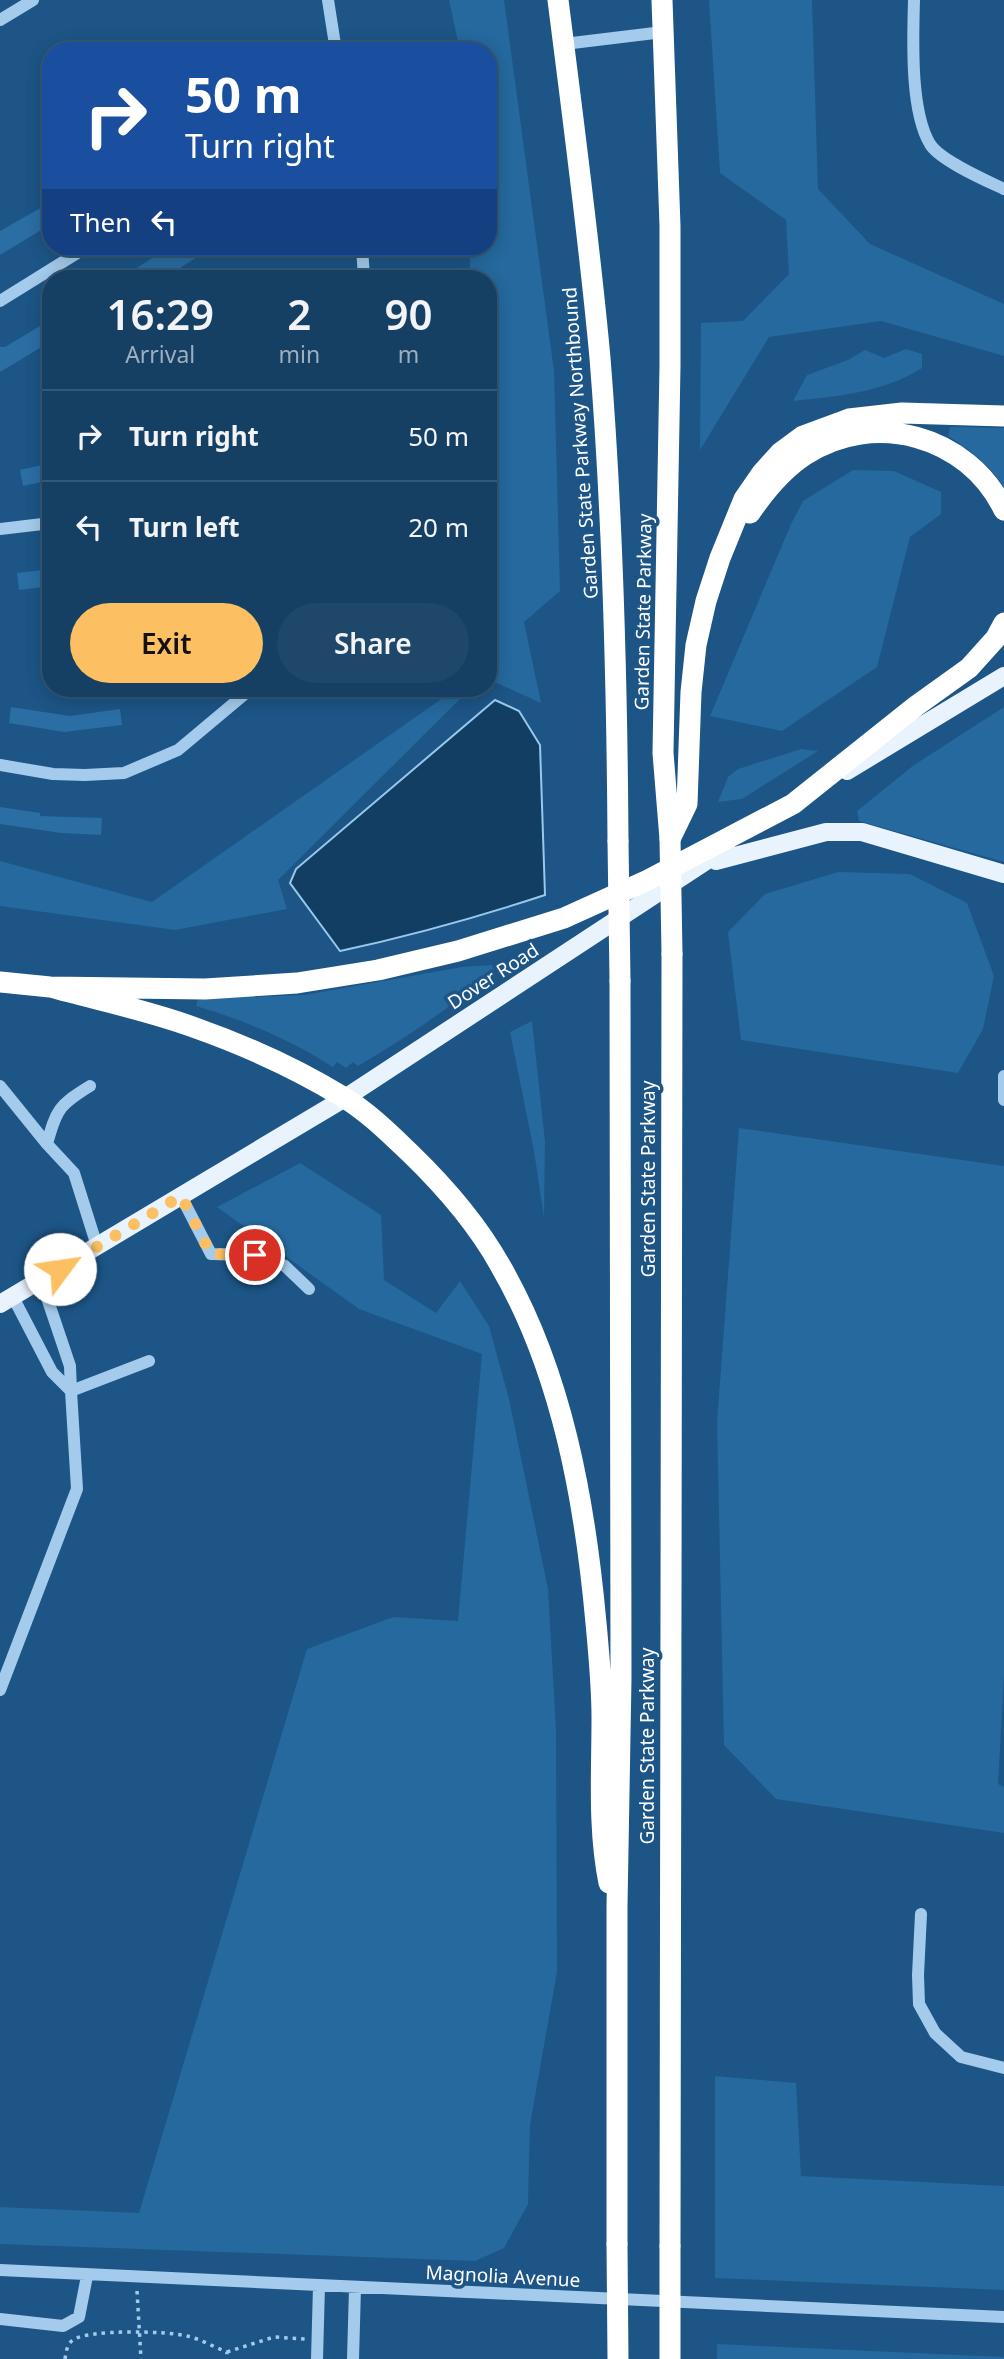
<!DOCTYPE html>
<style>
body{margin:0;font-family:"Noto Sans",sans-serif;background:#1e476a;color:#f1f3f6;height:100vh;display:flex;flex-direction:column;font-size:26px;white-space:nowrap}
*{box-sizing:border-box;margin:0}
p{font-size:23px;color:#9dafbf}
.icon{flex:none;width:38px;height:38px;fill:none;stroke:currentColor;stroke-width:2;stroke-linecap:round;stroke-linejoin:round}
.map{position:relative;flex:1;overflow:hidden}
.drawer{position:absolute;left:42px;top:270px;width:455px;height:427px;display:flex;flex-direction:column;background:#154064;border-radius:28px;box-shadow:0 4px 18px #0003,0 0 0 2px #345978}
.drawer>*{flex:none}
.top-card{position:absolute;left:42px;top:42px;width:455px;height:214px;border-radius:28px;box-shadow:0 4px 18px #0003,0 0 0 2px #345978;background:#1a4fa0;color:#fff;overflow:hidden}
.pin{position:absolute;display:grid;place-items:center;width:60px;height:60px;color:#fff;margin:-30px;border:4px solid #fff;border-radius:50%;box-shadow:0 2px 7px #0007}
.me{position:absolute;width:77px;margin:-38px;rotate:59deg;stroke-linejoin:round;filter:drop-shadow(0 0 5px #0008)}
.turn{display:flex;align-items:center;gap:24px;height:147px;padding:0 28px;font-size:32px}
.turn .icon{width:91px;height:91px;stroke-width:2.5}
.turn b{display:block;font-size:49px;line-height:60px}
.then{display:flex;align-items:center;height:66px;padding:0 28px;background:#0003;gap:14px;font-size:26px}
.eta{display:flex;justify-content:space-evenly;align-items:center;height:119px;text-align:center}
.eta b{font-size:42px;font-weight:600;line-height:49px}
.action{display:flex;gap:14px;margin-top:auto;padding:14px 28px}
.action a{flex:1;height:80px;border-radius:42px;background:#fcbf61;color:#111;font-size:28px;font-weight:600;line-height:80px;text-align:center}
.action a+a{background:#1e476a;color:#f1f3f6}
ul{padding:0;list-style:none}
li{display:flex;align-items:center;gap:21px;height:91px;padding:0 28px;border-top:2px solid #345978}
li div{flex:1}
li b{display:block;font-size:26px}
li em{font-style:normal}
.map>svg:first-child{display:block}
.green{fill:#25699e}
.water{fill:#133e64;stroke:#97c8ed;stroke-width:2}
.building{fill:#2b6ea4}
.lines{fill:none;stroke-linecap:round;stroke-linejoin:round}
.path{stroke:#a4cbeb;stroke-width:3.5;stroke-dasharray:3.5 5;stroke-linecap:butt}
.minor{stroke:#a4cbeb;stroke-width:12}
.major{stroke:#e8f3fe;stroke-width:18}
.highway{stroke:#fff;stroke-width:21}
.highway-bridge{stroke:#fff;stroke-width:21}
.route{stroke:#fcbf61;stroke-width:12;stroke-dasharray:0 21.6}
.labels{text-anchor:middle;stroke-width:7;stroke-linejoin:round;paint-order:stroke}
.street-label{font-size:19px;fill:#fff;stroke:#1c5586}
</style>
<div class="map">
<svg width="1004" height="2359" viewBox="0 0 1004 2359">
<rect width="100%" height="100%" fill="#1c5586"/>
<path class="green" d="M449,0H504L554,371L560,591L524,622L541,703L488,679V278H470V247H488V51H460Z
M709,0H812L818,189L870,244L1004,304V356L881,321L769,337L700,450L701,323L743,321L789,274L786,220L720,173Z
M906,349L922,354V368C882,393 839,396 793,401L807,375L848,360L865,350L884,358Z
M950,427L1004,428V488C990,465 970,450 948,436Z
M853,470L894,471L941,492V514L910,537L877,667L782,731L710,716L791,524L803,501Z
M457,688H471L278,880L287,909L175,930L0,906V861L152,902Z
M1004,707V862L859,821L857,811L914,765Z
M801,749L818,751L742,799L718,802L728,777L738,769Z
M838,872L910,874L967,903L994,976L983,1029L958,1073L741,1040L728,932L765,894Z
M492,965L494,970C453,1007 405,1038 358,1066L353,1062L346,1068L337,1062L333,1067C291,1040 244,1020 196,1006L198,999L304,995L462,967Z
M532,1021L545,1141L544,1218L534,1151L510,1032Z
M739,1128L1004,1166V1677L998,1784L1004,1787V1833L776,1799L724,1745L717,1422Z
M300,1163L381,1215L384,1280L436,1313L460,1281L489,1326L509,1399L548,1589L556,1730L557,1972L530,2125L528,2204L504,2248L475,2261L0,2244V2207L139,2213L307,1649L393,1617L458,1621L482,1354L359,1309L217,1207Z
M715,2076L796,2083L801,2176L1004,2186V2290L715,2278Z
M717,2344L1004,2357V2359H717Z"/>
<path class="water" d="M495,700L519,711L540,745L545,895C478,917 410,936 340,951L290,883L296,869Z"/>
<path class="building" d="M51,202V224L0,255V231Z
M169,247H213L164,278H121Z
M40,326L50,342L0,372V347H5Z
M51,463V480L23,486L20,470Z
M51,569V586L19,590L17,573Z
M11,707L70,716L120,709L122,725L64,732L9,723Z
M0,807L40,813V816L102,818L101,835L61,833L0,824Z"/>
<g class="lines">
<path class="path" d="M137,2291L141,2359
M227,2352L274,2337L305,2339
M65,2359C66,2352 67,2344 73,2340C88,2329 168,2331 187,2336C200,2339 214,2347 227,2352V2359"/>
<path class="minor" d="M328,0L336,51
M914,0C913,39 910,111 930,144C939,160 987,181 1004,189
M0,20L33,0
M564,44L663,32
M362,247L364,278
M0,301L87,247
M0,529L51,523
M0,765L53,774L85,775L124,773L178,750L252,688
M1004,1076V1100
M0,1086L47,1144L74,1173L97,1246
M47,1144C56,1110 59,1105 90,1086
M181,1196L211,1254L255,1255L285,1266L309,1289
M13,1297L52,1372L71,1391L70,1366L41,1280
M0,1690L77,1489L71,1391L149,1361
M921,1914L918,1975L919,2004L935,2033L961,2057L1004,2068
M0,2270L1004,2317
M0,2319L63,2326L79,2317L87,2276
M317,2359L319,2286
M353,2359L355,2288"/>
<path class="major" d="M847,771L1004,676
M716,861L826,832H862L1004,874
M0,1304L345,1098L726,848"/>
<path class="highway" d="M558,0C573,119 589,238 600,358C613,519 617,680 618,841
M662,0L670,226V366L663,753L670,839
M750,513C765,491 782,470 805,455C874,410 968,435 1004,510
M671,837L687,804L691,692L696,645L706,601L720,558L744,499L762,473L780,453L803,436L849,419L902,413L1004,416
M0,982L50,987L205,989L297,983L378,970L458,951L564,918L648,880L793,804L916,706L969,668L996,638L1004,623
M50,987C97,1000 147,1010 193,1027C244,1045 297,1069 343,1097C368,1112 390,1134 411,1154C445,1187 477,1224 500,1265C562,1372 585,1501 596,1623C599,1655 602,1686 602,1718C602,1774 598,1828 609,1883
M617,2244V1907L621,1678L620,981
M670,2246L672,954"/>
<path class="highway-bridge" d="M670,839L672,954
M618,841L620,981
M617,2244L618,2359
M670,2359V2246"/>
</g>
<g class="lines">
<path class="route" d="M60,1269L181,1196L211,1254L255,1255"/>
</g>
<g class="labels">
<g class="street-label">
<text transform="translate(580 443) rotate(-94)" y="7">Garden State Parkway Northbound</text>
<text transform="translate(643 612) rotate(-89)" y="7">Garden State Parkway</text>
<text transform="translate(493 976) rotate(-33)" y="7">Dover Road</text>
<text transform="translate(648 1179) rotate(-90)" y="7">Garden State Parkway</text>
<text transform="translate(647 1746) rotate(-90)" y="7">Garden State Parkway</text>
<text transform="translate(503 2276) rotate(3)" y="7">Magnolia Avenue</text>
</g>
</g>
</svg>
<div class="pin" style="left:255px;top:1255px;background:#d93025"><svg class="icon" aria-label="arrive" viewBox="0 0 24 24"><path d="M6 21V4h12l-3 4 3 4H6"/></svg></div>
<svg class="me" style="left:60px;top:1269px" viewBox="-20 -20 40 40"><circle r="19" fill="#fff"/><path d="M0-13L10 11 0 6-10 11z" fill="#fcbf61"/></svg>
<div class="top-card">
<div class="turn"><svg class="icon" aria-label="right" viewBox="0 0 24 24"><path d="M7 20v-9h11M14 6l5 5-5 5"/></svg><div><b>50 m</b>Turn right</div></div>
<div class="then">Then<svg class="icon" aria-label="left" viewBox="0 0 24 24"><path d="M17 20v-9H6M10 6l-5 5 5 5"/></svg></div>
</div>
<section class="drawer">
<div class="eta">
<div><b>16:29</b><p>Arrival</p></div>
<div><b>2</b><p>min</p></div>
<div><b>90</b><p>m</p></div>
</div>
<ul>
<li><svg class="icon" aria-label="right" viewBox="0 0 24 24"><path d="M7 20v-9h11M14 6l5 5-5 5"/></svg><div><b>Turn right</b></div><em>50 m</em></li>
<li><svg class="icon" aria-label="left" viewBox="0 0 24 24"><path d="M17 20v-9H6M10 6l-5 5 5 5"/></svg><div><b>Turn left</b></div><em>20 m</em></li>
</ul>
<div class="action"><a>Exit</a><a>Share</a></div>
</section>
</div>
